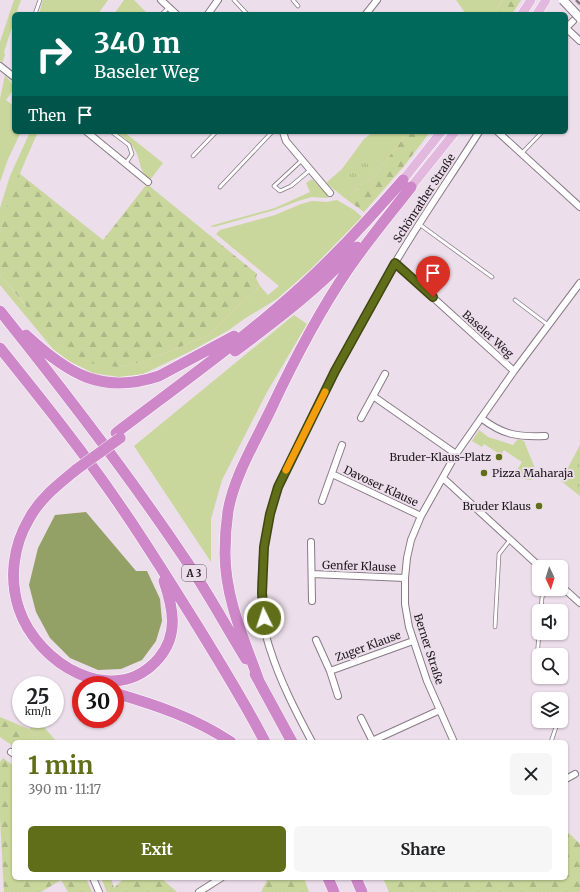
<!DOCTYPE html>
<meta charset="utf-8">
<style>
body{margin:0;font-family:Merriweather,serif;background:#f6f6f6;color:#202124;height:100vh;display:flex;flex-direction:column;font-size:15px;white-space:nowrap}
*{box-sizing:border-box;margin:0}
p{font-size:13px;color:#757577}
.icon{flex:none;width:22px;height:22px;fill:none;stroke:currentColor;stroke-width:2;stroke-linecap:round;stroke-linejoin:round}
.map{position:relative;flex:1;overflow:hidden}
.details{position:absolute;left:12px;top:740px;width:556px;height:140px;display:flex;flex-direction:column;background:#fff;border-radius:6px;box-shadow:0 1px 3px #0004}
.details>*{flex:none}
.guide{position:absolute;left:12px;top:12px;width:556px;height:122px;border-radius:6px;box-shadow:0 1px 3px #0004;background:#00695c;color:#fff;overflow:hidden}
.needle{width:26px;rotate:176deg}
.controls{position:absolute;left:532px;top:560px;display:grid;gap:8px}
.controls a{display:grid;place-items:center;width:36px;height:36px;border-radius:6px;background:#fff;box-shadow:0 1px 3px #0004;font-size:20px}
.speed{position:absolute;left:12px;top:676px;display:flex;gap:8px;font-size:20px;font-weight:700;text-align:center}
.speed>*{display:grid;place-content:center;width:52px;height:52px;border-radius:50%;background:#fff;box-shadow:0 1px 3px #0004;line-height:1}
.speed small{font-size:10px;font-weight:400}
.speed .limit{border:6px solid #d22;background:#fff;color:#111}
.pin{position:absolute;display:grid;place-items:center;width:34px;height:34px;color:#fff;margin:-41px -17px;border-radius:50% 50% 50% 0;rotate:-45deg;box-shadow:0 0 4px #0007}
.pin .icon{rotate:45deg}
.me{position:absolute;width:44px;margin:-22px;rotate:356deg;stroke-linejoin:round;filter:drop-shadow(0 0 3px #0008)}
.turn{display:flex;align-items:center;gap:14px;height:84px;padding:0 16px;font-size:18px}
.turn .icon{width:52px;height:52px;stroke-width:2.5}
.turn b{display:block;font-size:28px;line-height:34px}
.then{display:flex;align-items:center;height:38px;padding:0 16px;background:#0003;gap:8px;font-size:15px}
.round{display:grid;place-items:center;flex:none;width:42px;height:42px;border-radius:6px;background:#f6f6f6}
.head{display:flex;align-items:center;justify-content:space-between;height:68px;padding:0 16px}
h1{font-size:24px;font-weight:700;line-height:30px;color:#606e19}
.cta{display:flex;gap:8px;margin-top:auto;padding:8px 16px}
.cta a{flex:1;height:46px;border-radius:6px;background:#606e19;color:#fff;font-size:16px;font-weight:700;line-height:46px;text-align:center}
.cta a+a{background:#f6f6f6;color:#202124}
.map>svg:first-child{display:block}
.green{fill:#c9d79c}
.forest{fill:url(#forest-firs)}
.park{fill:url(#park-tufts)}
.water{fill:#93a066}
.lines{fill:none;stroke-linecap:round;stroke-linejoin:round}
.lane-casing{stroke:#887b87;stroke-width:4.5}
.street-casing{stroke:#887b87;stroke-width:8}
.primary-casing{stroke:#fff;stroke-width:10}
.highway-casing{stroke:#fff;stroke-width:12}
.lane{stroke:#fff;stroke-width:3}
.street{stroke:#fff;stroke-width:6}
.primary{stroke:#e2b8df;stroke-width:9}
.highway{stroke:#ce88c9;stroke-width:11}
.rail{stroke:#827981;stroke-width:2.5;stroke-dasharray:6 3;stroke-linecap:butt}
.secondary-bridge-casing{stroke:#887b87;stroke-width:10;stroke-linecap:butt}
.highway-bridge-casing{stroke:#fff;stroke-width:12;stroke-linecap:butt}
.secondary-bridge{stroke:#fff;stroke-width:8}
.highway-bridge{stroke:#ce88c9;stroke-width:11}
.route-casing{stroke:#3e4810;stroke-width:10}
.route{stroke:#606e19;stroke-width:7}
.slow{stroke:#f59e0b;stroke-width:7}
.poi-dot{fill:#606e19;stroke:#ecdeea;stroke-width:1.5}
.labels{text-anchor:middle;stroke-width:4;stroke-linejoin:round;paint-order:stroke}
.shield{fill:#ecdeea;stroke:#5c545a;stroke-width:1}
.shield-label{font-size:10px;font-weight:bold;fill:#1e191d}
.street-label{font-size:11px;fill:#1e191d;stroke:#ecdeea}
.poi-label{font-size:11px;fill:#1e191d;stroke:#ecdeea;text-anchor:end}
</style>
<div class="map">
<svg width="580" height="892" viewBox="0 0 580 892">
<defs>
<pattern id="forest-firs" width="22" height="20" patternUnits="userSpaceOnUse"><rect width="22" height="20" fill="#c9d79c"/><path d="M5 1l3.5 6h-7zM16 11l3.5 6h-7z" fill="#acb886"/></pattern>
<pattern id="park-tufts" width="24" height="20" patternUnits="userSpaceOnUse"><rect width="24" height="20" fill="#c9d79c"/><path d="M3 7l-1-3M5 7V3M7 7l1-3M15 17l-1-3M17 17v-4M19 17l1-3" fill="none" stroke="#acb886"/></pattern>
</defs>
<rect width="100%" height="100%" fill="#ecdeea"/>
<path class="green" d="M14,0H21L16,14H14V21L4,52L5,55L2,63L0,61V42Z
M43,0H108L98,14H39Z
M124,0H134L148,14H114Z
M456,0H503L493,14H466Z
M5,75C16,89 16,86 6,100L14,106V132H21L8,159L0,182V99Z
M30,132H38C23,165 9,198 0,233V208L10,176Z
M117,132H124L163,163L150,180C138,169 142,165 136,152C132,143 124,138 117,132Z
M373,132H408L372,179L361,185L346,199L326,183L342,169L364,139Z
M312,179L329,196L327,198L312,197L298,201L275,210L214,227L210,226L275,208L310,192L306,183Z
M337,200L354,210L362,217L311,269L277,299L244,319L229,330L191,351L143,374L119,377L93,373L69,361L53,349L0,285V275L25,305L121,367L145,361L207,336L260,286L268,295L279,286L216,234L220,230L275,215L301,204L312,201L327,202Z
M294,315L307,324L267,392L222,480L211,519V562L134,446Z
M479,430L488,437L513,445L518,439L524,441L536,471L534,479L530,480L513,477L522,462L504,450L501,455L484,444L482,447L472,441Z
M39,723L44,727L57,742H40L29,729Z"/>
<path class="forest" d="M503,0H521L512,14H493Z
M408,132H430L404,166L364,212L346,199L361,185L372,179Z
M19,173L103,240L147,184L251,269L257,274L256,278L260,286L207,336L145,361L121,367L106,366L90,363L73,355L57,342L0,275V233L6,210Z
M0,717L29,729L40,742H14V747L0,737Z
M3,758L14,766V878H86L92,892H68L61,880L41,892H4L0,817V762Z
M566,833H569L580,844V892H389L383,878H566Z
M101,878H111L114,888L124,878H161L177,892H107Z
M268,878H304L309,892H261Z"/>
<path class="park" d="M362,158L371,164C368,173 360,182 350,181L342,170L350,163Z
M580,445V496L561,481Z"/>
<path class="water" d="M86,512L136,571H147L160,599L162,621L156,641L142,660L121,669L98,670L70,658L50,638L36,612L29,585L38,548L55,515Z"/>
<g class="lines">
<g class="lane-casing">
<path id="lane" d="M234,0L247,14
M293,0L298,6
M35,14L40,0
M162,14L169,7
M112,132L129,145L132,154L126,163
M521,154L542,132
M193,156L216,132
M302,160L274,186L280,191L291,186L310,170
M220,187L272,132
M419,224L492,277
M515,300L548,325
M541,611L542,597L549,589
M495,627L499,554L510,540
M536,671L539,633
M561,710L563,703
M551,742L558,721"/>
</g>
<g class="street-casing">
<path id="street" d="M161,0L176,14
M208,14L218,0
M366,14L377,0
M566,28L580,41
M566,28L573,21
M0,66L14,77
M87,132L148,182
M283,132L286,141L330,193
M498,132L580,207
M395,263L514,371
M373,396L456,454
M361,418L385,374
M481,418C503,435 517,437 545,436
M332,474L421,516
M443,478L540,567
M322,501L342,445
M311,542L312,601
M312,574L405,578
M561,586L580,603
M316,640L330,671L338,696
M330,671L413,641
M361,718L373,742
M372,741L440,710
M312,742C296,712 280,681 270,649C268,643 266,636 265,630C259,592 261,552 270,515C279,477 300,442 318,407C342,358 367,310 395,263C421,219 451,176 479,132
M454,742L427,681L409,627L405,604V578L407,558L411,540L421,516L456,454L514,371L580,283
M11,752L14,754
M566,779L575,774
M93,878L99,892
M199,892L221,878"/>
</g>
<g class="primary-casing">
<path id="primary" d="M522,14L531,0
M537,14L546,0
M403,180L441,132
M411,187L455,132"/>
</g>
<g class="highway-casing">
<path id="highway" d="M0,311C64,391 126,471 183,556C206,589 225,625 246,659
M26,335C68,374 102,395 159,376L234,336
M0,348C41,399 82,450 119,504C146,543 170,582 195,622C219,661 244,701 265,742
M235,351C278,319 320,287 357,247
M116,433C179,385 244,339 302,286C338,253 371,217 403,180
M77,469C59,484 40,498 29,519C13,546 9,579 19,609C37,663 114,711 159,658C179,634 173,608 164,581
M255,674L292,742
M259,681C244,639 225,598 225,553C225,539 226,525 228,511C234,477 255,442 270,411C293,362 318,313 349,268C368,240 390,214 411,187
M115,693C156,705 195,718 231,742
M328,878L334,892
M356,878L362,892"/>
</g>
<use href="#lane" class="lane"/>
<use href="#street" class="street"/>
<use href="#primary" class="primary"/>
<use href="#highway" class="highway"/>
<path class="rail" d="M576,0L580,4"/>
<g class="secondary-bridge-casing">
<path id="secondary-bridge" d="M563,0L580,18"/>
</g>
<g class="highway-bridge-casing">
<path id="highway-bridge" d="M77,469L120,438"/>
</g>
<use href="#secondary-bridge" class="secondary-bridge"/>
<use href="#highway-bridge" class="highway-bridge"/>
</g>
<g class="lines">
<g class="route-casing">
<path id="route" d="M264,618L262,593L264,547L270,514L278,487L335,371L395,263L433,297"/>
</g>
<use href="#route" class="route"/>
<path class="slow" d="M286,470L325,392"/>
</g>
<g class="poi-dot">
<circle cx="499" cy="457" r="4"/>
<circle cx="484" cy="473" r="4"/>
<circle cx="539" cy="506" r="4"/>
</g>
<g class="labels">
<rect class="shield" x="182" y="565" width="24" height="16" rx="3"/>
<g class="shield-label">
<text x="194" y="577">A 3</text>
</g>
<g class="street-label">
<text transform="translate(424 198) rotate(-57)" y="4">Schönrather Straße</text>
<text transform="translate(488 334) rotate(42)" y="4">Baseler Weg</text>
<text transform="translate(381 486) rotate(25)" y="4">Davoser Klause</text>
<text transform="translate(359 566) rotate(2)" y="4">Genfer Klause</text>
<text transform="translate(368 646) rotate(-20)" y="4">Zuger Klause</text>
<text transform="translate(429 649) rotate(72)" y="4">Berner Straße</text>
</g>
<g class="poi-label">
<text x="491" y="461">Bruder-Klaus-Platz</text>
<text x="492" y="477" text-anchor="start">Pizza Maharaja</text>
<text x="531" y="510">Bruder Klaus</text>
</g>
</g>
</svg>
<div class="controls">
<a><svg class="needle" viewBox="-14 -14 28 28"><path d="M0-13l5 13h-10z" fill="#e53935"/><path d="M0 13l5-13h-10z" fill="#757577"/></svg></a>
<a><svg class="icon" aria-label="sound" viewBox="0 0 24 24"><path d="M4 9h4l5-4v14l-5-4H4zM17 9q2 3 0 6"/></svg></a>
<a><svg class="icon" aria-label="search" viewBox="0 0 24 24"><circle cx="10" cy="10" r="6"/><path d="M15 15l6 6"/></svg></a>
<a><svg class="icon" aria-label="layers" viewBox="0 0 24 24"><path d="M12 4l9 5-9 5-9-5zM3 14l9 5 9-5"/></svg></a>
</div>
<div class="speed"><div>25<small>km/h</small></div><div class="limit">30</div></div>
<div class="pin" style="left:433px;top:297px;background:#d93025"><svg class="icon" aria-label="arrive" viewBox="0 0 24 24"><path d="M6 21V4h12l-3 4 3 4H6"/></svg></div>
<svg class="me" style="left:264px;top:618px" viewBox="-20 -20 40 40"><circle r="17" fill="#606e19" stroke="#fff" stroke-width="3"/><path d="M0-11L8 9 0 5-8 9z" fill="#fff"/></svg>
<div class="guide">
<div class="turn"><svg class="icon" aria-label="right" viewBox="0 0 24 24"><path d="M7 20v-9h11M14 6l5 5-5 5"/></svg><div><b>340 m</b>Baseler Weg</div></div>
<div class="then">Then<svg class="icon" aria-label="arrive" viewBox="0 0 24 24"><path d="M6 21V4h12l-3 4 3 4H6"/></svg></div>
</div>
<section class="details">
<div class="head"><div><h1>1 min</h1><p>390 m · 11:17</p></div><a class="round"><svg class="icon" aria-label="close" viewBox="0 0 24 24"><path d="M6 6l12 12M18 6L6 18"/></svg></a></div>
<div class="cta"><a>Exit</a><a>Share</a></div>
</section>
</div>
